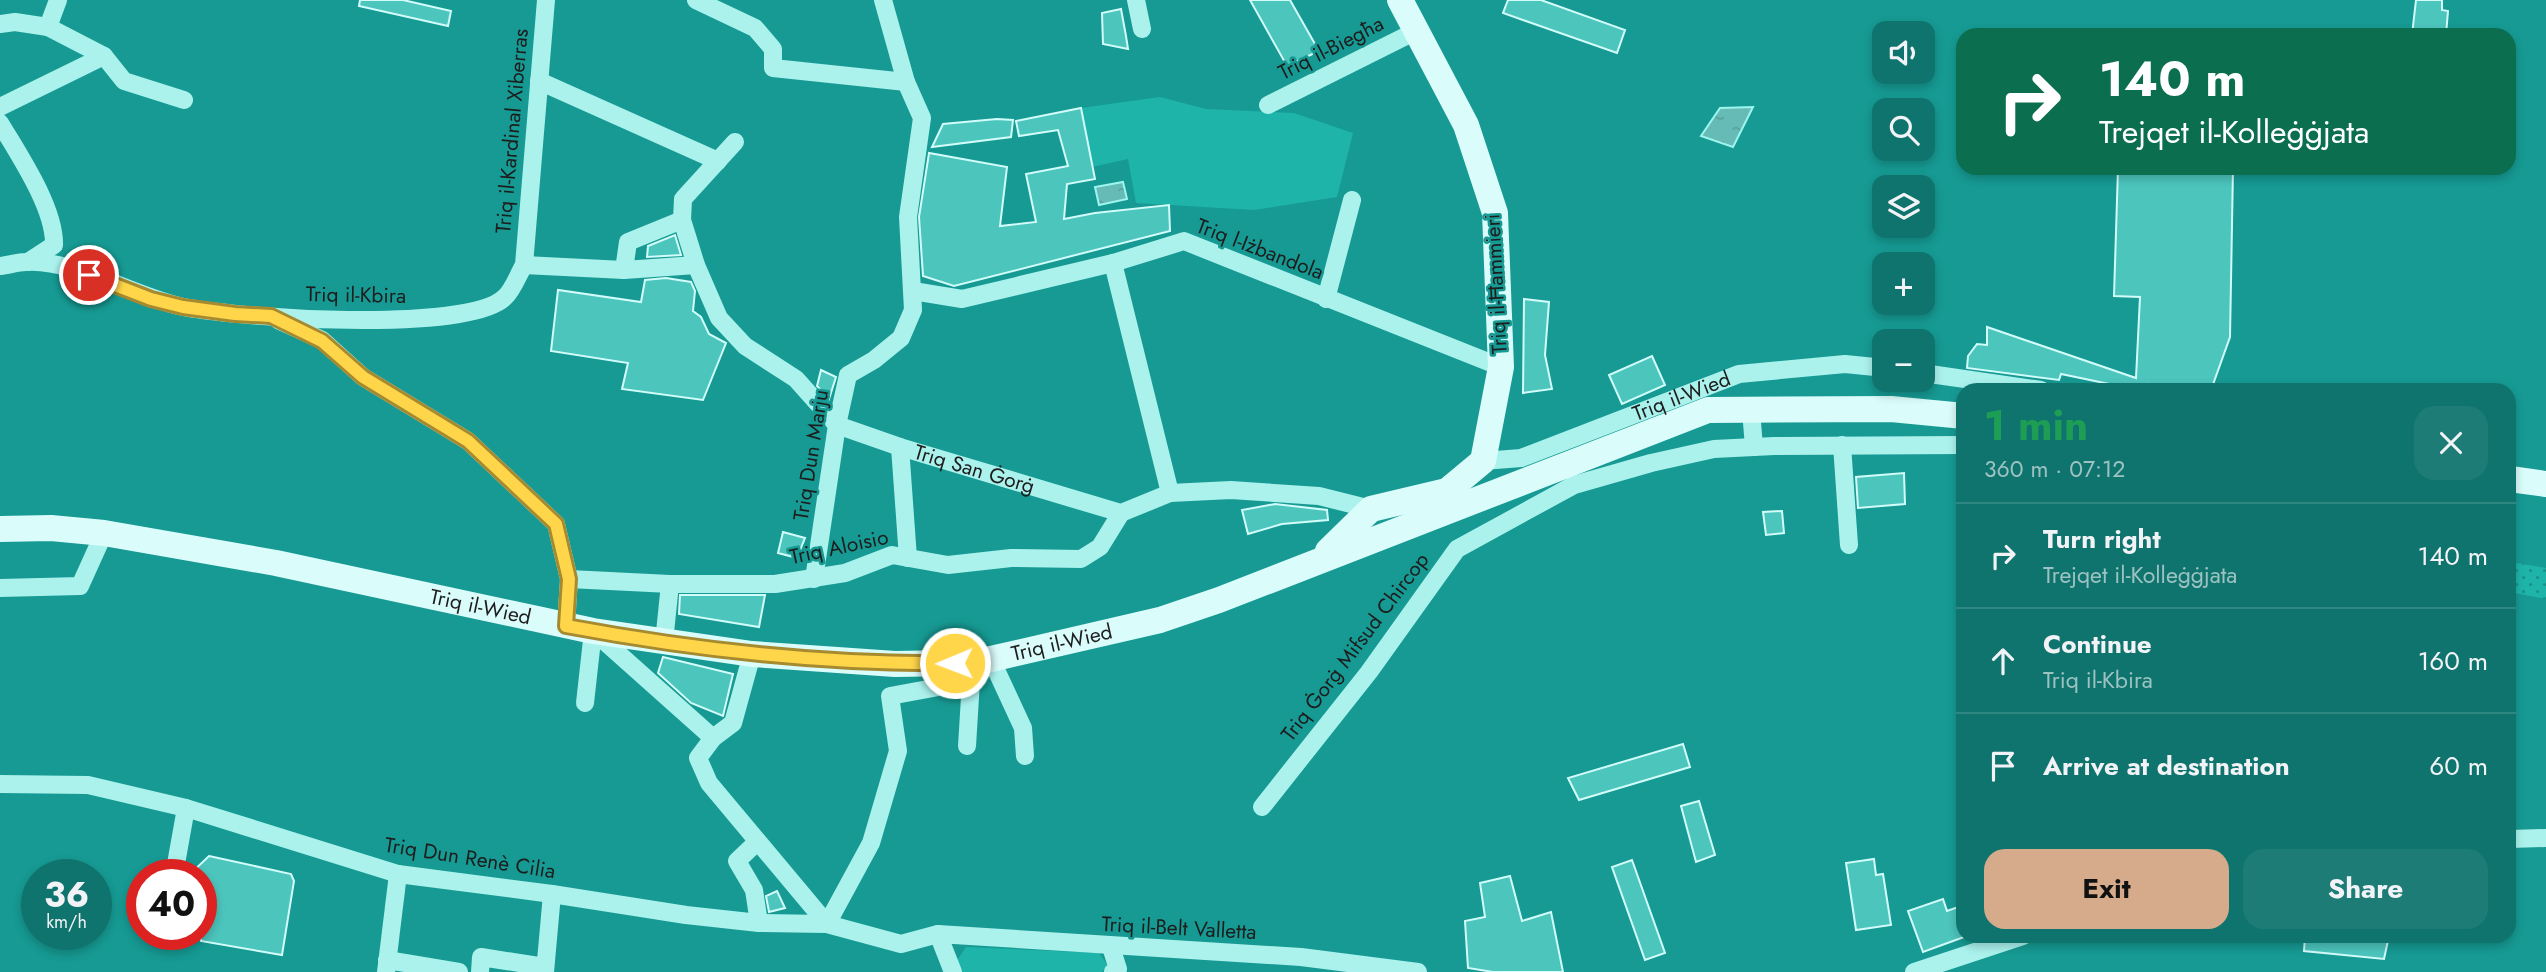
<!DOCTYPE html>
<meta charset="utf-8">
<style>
body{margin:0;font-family:Jost,sans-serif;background:#1e7c76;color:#f1f3f6;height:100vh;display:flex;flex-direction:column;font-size:26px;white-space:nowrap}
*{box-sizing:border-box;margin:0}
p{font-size:23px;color:#9cc3c2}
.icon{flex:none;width:38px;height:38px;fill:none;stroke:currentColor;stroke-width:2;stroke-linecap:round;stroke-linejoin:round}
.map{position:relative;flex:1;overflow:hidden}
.panel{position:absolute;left:1956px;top:383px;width:560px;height:560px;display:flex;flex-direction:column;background:#10746e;border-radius:21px;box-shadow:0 4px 10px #0003}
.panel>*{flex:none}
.hud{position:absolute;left:1956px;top:28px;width:560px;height:147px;border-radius:21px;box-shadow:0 4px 10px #0003;background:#0b6e4f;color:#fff;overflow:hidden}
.controls{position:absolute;left:1872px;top:21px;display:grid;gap:14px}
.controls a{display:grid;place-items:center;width:63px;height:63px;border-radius:14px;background:#10746e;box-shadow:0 4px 10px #0003;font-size:35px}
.speed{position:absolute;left:21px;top:859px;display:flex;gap:14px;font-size:35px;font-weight:700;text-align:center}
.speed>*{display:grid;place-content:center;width:91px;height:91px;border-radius:50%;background:#10746e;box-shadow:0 4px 10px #0003;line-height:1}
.speed small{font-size:18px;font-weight:400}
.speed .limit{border:10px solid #d22;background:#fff;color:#111}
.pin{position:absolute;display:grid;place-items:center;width:60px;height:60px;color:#fff;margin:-30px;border:4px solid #fff;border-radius:50%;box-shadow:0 2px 7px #0007}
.me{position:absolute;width:77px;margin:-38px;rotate:269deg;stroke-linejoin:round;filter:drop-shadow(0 0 5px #0008)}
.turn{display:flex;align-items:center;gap:24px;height:147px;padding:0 28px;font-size:32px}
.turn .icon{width:91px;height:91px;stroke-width:2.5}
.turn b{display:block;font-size:49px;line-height:60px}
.round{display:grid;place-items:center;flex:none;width:74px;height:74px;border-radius:21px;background:#1e7c76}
.head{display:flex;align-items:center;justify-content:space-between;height:119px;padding:0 28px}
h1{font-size:42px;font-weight:700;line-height:52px;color:#1e9e55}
.primary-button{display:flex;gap:14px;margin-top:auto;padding:14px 28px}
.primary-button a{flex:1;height:80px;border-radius:21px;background:#d6ab8b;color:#111;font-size:28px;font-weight:700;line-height:80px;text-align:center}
.primary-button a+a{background:#1e7c76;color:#f1f3f6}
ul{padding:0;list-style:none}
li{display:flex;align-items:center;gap:21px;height:105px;padding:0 28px;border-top:2px solid #308681}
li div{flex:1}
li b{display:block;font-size:26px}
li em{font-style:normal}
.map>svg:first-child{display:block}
.grass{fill:#1eb4aa}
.park{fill:url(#park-dots)}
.water{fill:url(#water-ripples);stroke:#9df5ee;stroke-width:2}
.building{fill:#4cc5bd;stroke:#d2fcfa;stroke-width:2}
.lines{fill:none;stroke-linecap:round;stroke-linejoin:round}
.street{stroke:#abf2ed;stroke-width:18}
.secondary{stroke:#dafcfb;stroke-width:26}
.route-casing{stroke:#a68a30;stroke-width:18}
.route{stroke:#ffd54a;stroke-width:12}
.labels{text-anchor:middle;stroke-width:5;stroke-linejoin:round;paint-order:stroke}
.street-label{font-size:21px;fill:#1d1d1d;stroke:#169a93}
</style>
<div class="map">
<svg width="2546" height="972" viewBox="0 0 2546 972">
<defs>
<pattern id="park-dots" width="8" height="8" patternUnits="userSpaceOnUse" patternTransform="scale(1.75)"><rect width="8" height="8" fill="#1eb4aa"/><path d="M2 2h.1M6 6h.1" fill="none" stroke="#1a928a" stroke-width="1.8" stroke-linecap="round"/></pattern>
<pattern id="water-ripples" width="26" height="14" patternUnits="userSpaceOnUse" patternTransform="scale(1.75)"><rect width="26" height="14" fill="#66bbb6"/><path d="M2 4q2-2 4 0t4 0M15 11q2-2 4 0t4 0" fill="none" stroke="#58a09c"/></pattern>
</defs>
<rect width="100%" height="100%" fill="#169a93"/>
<path class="grass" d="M1160,97L1206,109L1294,113L1353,133L1337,197L1254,210L1136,203L1128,159L1092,167L1081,108Z
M966,947L1099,953L1109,967L1101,972H960L956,962Z"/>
<path class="park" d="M2510,562L2546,568V599L2510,592Z"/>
<path class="water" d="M1753,107L1733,147L1701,136L1720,108Z
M1123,182L1127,199L1099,205L1095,187Z"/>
<path class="building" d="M360,0H403L451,11L448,26L359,6Z
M1250,0H1290L1319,51L1287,66Z
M1508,0H1541L1625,30L1617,53L1503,13Z
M2416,0H2442V10L2448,11L2446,35H2412Z
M1121,9L1126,36L1128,49L1103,44L1102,13Z
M1081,108L1095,179L1067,184L1064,219L1095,213L1169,205L1170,231L954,286L923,276L919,217L929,153L1007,167L1000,226L1036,222L1026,174L1068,166L1058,130L1019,136L1016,121Z
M997,119L1013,120L1011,137L932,147L943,124Z
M2118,168H2177L2184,171L2202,168H2233L2230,337L2211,390H2177L2149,384L2148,390H2138L2061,374L2059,380L1967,368L1968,356L1977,344L1987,345V327L2136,378L2140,297L2114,296Z
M675,235L681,255L647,257L648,246Z
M666,278L691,282L695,291L693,311L701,317L709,334L726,343L703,400L622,389L628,363L551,351L558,290L641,302L645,280Z
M1524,299L1549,302L1545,355L1552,389L1523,393Z
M1652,356L1665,385L1622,404L1609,375Z
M821,370L836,377L829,399L817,386Z
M1904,473L1905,504L1858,508L1856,477Z
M1275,504L1327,510L1328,520L1282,524L1248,534L1242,510Z
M1782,511L1784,533L1766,535L1763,512Z
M783,532L805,538L797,558L778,553Z
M680,595H765L759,627L679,614Z
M663,657L733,674L723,716L691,703L658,673Z
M1683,744L1690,767L1579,800L1568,778Z
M1699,801L1715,855L1696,862L1681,806Z
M209,856L291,874L294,881L282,955L201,941V875H189Z
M1874,859L1876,875L1883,874L1891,925L1856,930L1846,863Z
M1632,860L1665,953L1645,960L1612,867Z
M1510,876L1522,921L1551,912L1563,972H1493L1468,968L1465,921L1485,917L1480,883Z
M777,891L785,908L769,912L766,896Z
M1943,899L1947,911L1964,905V937L1923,952L1908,911Z
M2305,936H2389L2384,959L2304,951Z"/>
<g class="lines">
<g class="street">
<path d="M696,0L755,28L773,49V68L906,82"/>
<path d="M1136,0L1142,29"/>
<path d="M0,24L15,22L48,27L104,56L124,81L184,100"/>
<path d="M48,27L58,0"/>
<path d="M539,81L718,161"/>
<path d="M1268,105L1416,31"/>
<path d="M0,107L104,56"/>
<path d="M0,123C19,155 55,208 54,245L28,262"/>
<path id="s1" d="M735,142L683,199L682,220L696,265L719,318L745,346L796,379L837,425L900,447L1121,513L1170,493L1231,490L1319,496L1371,509"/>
<path d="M1113,263L1170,493"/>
<path d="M524,265L624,270L696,265"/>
<path d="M0,266C9,265 18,262 26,262C73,259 132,295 179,306C232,318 469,334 505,297C513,290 518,275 524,265L546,0"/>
<path d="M624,270L628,242L682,220"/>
<path d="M913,291L962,299L1113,263L1184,241L1501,367"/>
<path d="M1326,299L1352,200"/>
<path d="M278,320L322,340L363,377L468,441L556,524L569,579L566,626"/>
<path d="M1923,373L2041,390"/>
<path d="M1751,410L1754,447"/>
<path d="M1842,445L1849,545"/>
<path d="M900,447L908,558"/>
<path id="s2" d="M1483,461L1521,458L1739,374L1845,364L1885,368"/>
<path d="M569,579L670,584H775L845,573L892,555L948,565L1011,558L1081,559L1100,547L1121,513"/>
<path d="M814,579L837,425L848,375L874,360L901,338L913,310L908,217L922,118L906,82L883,0"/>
<path d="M0,588L80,586L104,533"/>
<path d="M593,631L713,738"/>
<path d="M664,642L670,584"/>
<path d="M752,654L733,723L713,738L698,758L709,783L827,924L871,843L898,751L890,696L971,681"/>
<path d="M991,659L1023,728L1025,756"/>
<path d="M585,703L593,631"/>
<path d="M967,746L971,681L969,672"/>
<path d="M0,784L88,785L186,808L398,874L552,894L686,915L759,923L827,924L901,944L938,934L1301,957L1418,972"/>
<path d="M1262,807L1369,672L1457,549L1574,485L1651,463L1714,449L1774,446L1964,445"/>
<path d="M2510,839L2546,838"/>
<path d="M757,842L737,861L754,890L759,923"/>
<path d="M174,875L186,808"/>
<path d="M938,934L953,972"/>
<path d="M1111,947L1118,969L1113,972"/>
<path d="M387,960L459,972"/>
<path d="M386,972L398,874"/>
<path d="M480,972L481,957L545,967"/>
<path d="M545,972L552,894"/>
<path d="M1914,972L2023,936"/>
</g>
<g class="secondary">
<path d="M2510,479L2546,484"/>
<path id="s3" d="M0,529L51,528L104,533L276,563L593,631L752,654L895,664L955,663L991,659L1160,620L1219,600L1708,410L1891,409L1964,416"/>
<path d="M1328,551L1371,509L1447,491L1483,461L1501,367L1495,213L1466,125L1400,0"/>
</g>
</g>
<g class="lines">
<g class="route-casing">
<path id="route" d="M89,275L151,299L183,307L235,314L271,316L322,341L363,377L468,441L556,524L569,579L566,626C695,650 825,665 955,663"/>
</g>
<use href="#route" class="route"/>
</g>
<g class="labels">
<g class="street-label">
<text transform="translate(1331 48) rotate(-27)" y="7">Triq il-Biegħa</text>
<text transform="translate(512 131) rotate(-85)" y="7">Triq il-Kardinal Xiberras</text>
<text transform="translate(1260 249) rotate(21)" y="7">Triq l-Iżbandola</text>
<text transform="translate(1496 284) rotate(-93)" y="7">Triq il-Ħammieri</text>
<text transform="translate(356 295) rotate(1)" y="7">Triq il-Kbira</text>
<text dy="7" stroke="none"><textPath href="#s2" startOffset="210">Triq il-Wied</textPath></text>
<text transform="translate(811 455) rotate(-81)" y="7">Triq Dun Marju</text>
<text dy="7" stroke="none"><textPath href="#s1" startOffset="508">Triq San Ġorġ</textPath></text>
<text transform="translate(839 547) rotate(-12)" y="7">Triq Aloisio</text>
<text dy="7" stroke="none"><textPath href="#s3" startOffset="488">Triq il-Wied</textPath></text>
<text dy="7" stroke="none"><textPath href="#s3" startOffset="1076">Triq il-Wied</textPath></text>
<text transform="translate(1355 647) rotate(-53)" y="7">Triq Ġorġ Mifsud Chircop</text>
<text transform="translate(470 858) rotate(9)" y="7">Triq Dun Renè Cilia</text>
<text transform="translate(1179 928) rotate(3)" y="7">Triq il-Belt Valletta</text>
</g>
</g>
</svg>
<div class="controls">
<a><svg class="icon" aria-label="sound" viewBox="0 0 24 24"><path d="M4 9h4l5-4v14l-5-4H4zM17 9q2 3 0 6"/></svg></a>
<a><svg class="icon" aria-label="search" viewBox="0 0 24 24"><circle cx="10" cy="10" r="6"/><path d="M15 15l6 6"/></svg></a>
<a><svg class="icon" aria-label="layers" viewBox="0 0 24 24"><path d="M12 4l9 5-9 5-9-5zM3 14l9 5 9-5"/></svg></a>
<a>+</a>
<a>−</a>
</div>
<div class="speed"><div>36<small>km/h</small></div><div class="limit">40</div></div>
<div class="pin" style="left:89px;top:275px;background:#d93025"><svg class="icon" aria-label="arrive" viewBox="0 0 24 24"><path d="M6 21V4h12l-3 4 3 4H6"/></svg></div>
<svg class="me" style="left:955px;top:663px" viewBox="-20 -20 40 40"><circle r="17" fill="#ffd54a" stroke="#fff" stroke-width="3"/><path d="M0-11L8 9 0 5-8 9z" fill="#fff"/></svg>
<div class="hud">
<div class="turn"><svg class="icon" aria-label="right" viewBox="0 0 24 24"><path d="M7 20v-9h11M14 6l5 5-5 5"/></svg><div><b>140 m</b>Trejqet il-Kolleġġjata</div></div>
</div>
<section class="panel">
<div class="head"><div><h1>1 min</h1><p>360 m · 07:12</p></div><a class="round"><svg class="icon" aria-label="close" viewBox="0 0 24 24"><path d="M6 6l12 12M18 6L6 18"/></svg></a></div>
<ul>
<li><svg class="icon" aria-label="right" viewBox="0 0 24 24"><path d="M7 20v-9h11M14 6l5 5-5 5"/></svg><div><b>Turn right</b><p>Trejqet il-Kolleġġjata</p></div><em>140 m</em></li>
<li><svg class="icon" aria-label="ahead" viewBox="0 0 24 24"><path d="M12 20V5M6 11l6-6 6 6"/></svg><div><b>Continue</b><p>Triq il-Kbira</p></div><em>160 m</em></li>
<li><svg class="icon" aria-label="arrive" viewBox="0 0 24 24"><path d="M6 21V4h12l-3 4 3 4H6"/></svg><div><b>Arrive at destination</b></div><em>60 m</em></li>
</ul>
<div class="primary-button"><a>Exit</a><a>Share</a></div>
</section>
</div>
